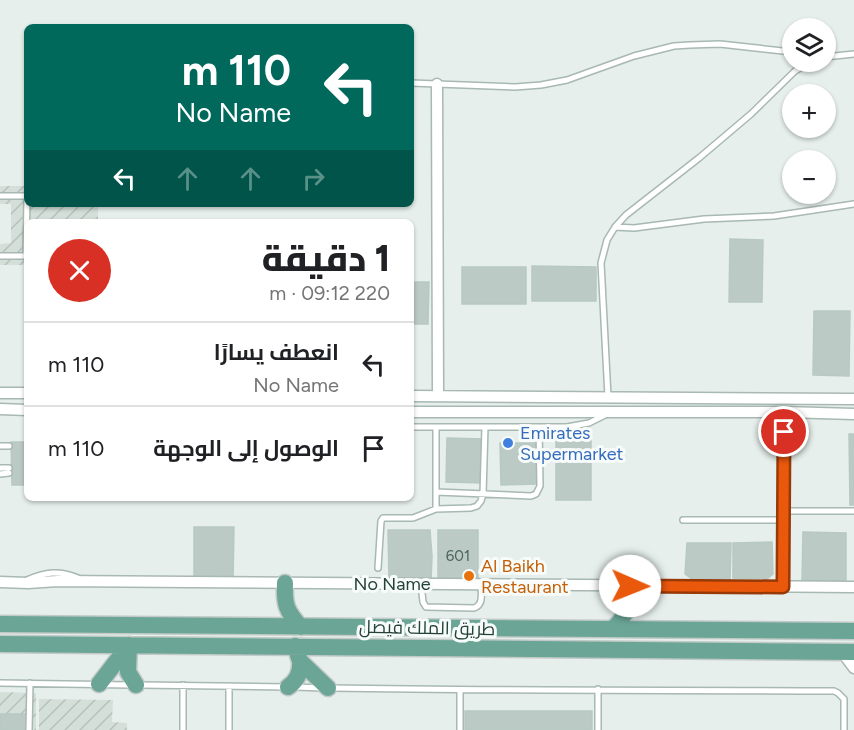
<!DOCTYPE html>
<html lang="ar">
<meta charset="utf-8">
<style>
body{margin:0;font-family:Figtree,Cairo,sans-serif;background:#f2f2f2;color:#202124;direction:rtl;height:100vh;display:flex;flex-direction:column;font-size:22px;white-space:nowrap}
*{box-sizing:border-box;margin:0}
p{font-size:20px;color:#757577}
.icon{flex:none;width:33px;height:33px;fill:none;stroke:currentColor;stroke-width:2;stroke-linecap:round;stroke-linejoin:round}
.map{position:relative;flex:1;overflow:hidden;direction:ltr}
.panel{position:absolute;left:24px;top:219px;width:390px;height:282px;display:flex;flex-direction:column;background:#fff;border-radius:9px;box-shadow:0 2px 4px #0004;direction:rtl}
.panel>*{flex:none}
.guide{position:absolute;left:24px;top:24px;width:390px;height:183px;border-radius:9px;box-shadow:0 2px 4px #0004;direction:rtl;background:#00695c;color:#fff;overflow:hidden}
.buttons{position:absolute;left:782px;top:18px;display:grid;gap:12px}
.buttons a{display:grid;place-items:center;width:54px;height:54px;border-radius:50%;background:#fff;box-shadow:0 2px 4px #0004;font-size:30px}
.pin{position:absolute;display:grid;place-items:center;width:51px;height:51px;color:#fff;margin:-26px;border:3px solid #fff;border-radius:50%;box-shadow:0 2px 6px #0007}
.me{position:absolute;width:66px;margin:-33px;rotate:91deg;stroke-linejoin:round;filter:drop-shadow(0 0 4px #0008)}
.turn{display:flex;align-items:center;gap:21px;height:126px;padding:0 24px;font-size:27px}
.turn .icon{width:78px;height:78px;stroke-width:2.5}
.turn b{display:block;font-size:42px;line-height:51px}
.lanes{display:flex;align-items:center;height:57px;padding:0 24px;background:#0003;justify-content:center;gap:30px;direction:ltr}
.lanes .off{opacity:.35}
.round{display:grid;place-items:center;flex:none;width:63px;height:63px;border-radius:32px;background:#f2f2f2}
.head{display:flex;align-items:center;justify-content:space-between;height:102px;padding:0 24px}
h1{font-size:36px;font-weight:800;line-height:45px}
ul{padding:0;list-style:none}
li{display:flex;align-items:center;gap:18px;height:84px;padding:0 24px;border-top:2px solid #e0e0e0}
li div{flex:1}
li b{display:block;font-size:22px}
li em{font-style:normal}
.map>svg:first-child{display:block}
.industrial{fill:url(#industrial-furrows)}
.building{fill:#bbcac4;stroke:#b8c9c2;stroke-width:1.5}
.lines{fill:none;stroke-linecap:round;stroke-linejoin:round}
.lane-casing{stroke:#a8b8b2;stroke-width:8}
.street-casing{stroke:#a8b8b2;stroke-width:13}
.primary-casing{stroke:#c2cac8;stroke-width:19}
.lane{stroke:#fff;stroke-width:5}
.street{stroke:#fff;stroke-width:10}
.primary{stroke:#6aa596;stroke-width:16}
.route-casing{stroke:#983908;stroke-width:15}
.route{stroke:#ea580c;stroke-width:10}
.shop-dot{fill:#3f7fe0;stroke:#f7fbf9;stroke-width:2}
.food-dot{fill:#e8710a;stroke:#f7fbf9;stroke-width:2}
.labels{text-anchor:middle;stroke-width:6;stroke-linejoin:round;paint-order:stroke}
.number-label{font-size:15px;fill:#4a645c}
.shop-label{font-size:18px;fill:#366cbe;stroke:#f7fbf9;text-anchor:start}
.food-label{font-size:18px;fill:#c56008;stroke:#f7fbf9;text-anchor:start}
.street-label{font-size:18px;fill:#24423a;stroke:#f7fbf9}
</style>
<div class="map">
<svg width="854" height="730" viewBox="0 0 854 730">
<defs>
<pattern id="industrial-furrows" width="10" height="10" patternUnits="userSpaceOnUse" patternTransform="scale(1.5)"><rect width="10" height="10" fill="#d4dfda"/><path d="M-1 1l2-2M0 10L10 0M9 11l2-2" fill="none" stroke="#b6c1bc"/></pattern>
</defs>
<rect width="100%" height="100%" fill="#e6efeb"/>
<path class="industrial" d="M0,186H27V204H98V222H27V265H0V244L11,243V204H0Z
M0,692L36,693V730H0Z
M39,699L113,700L112,722L127,723V730H39Z"/>
<path class="building" d="M730,239L763,240L762,302H729Z
M532,266L596,267V301H532Z
M462,267H526V304H462Z
M411,282H429L428,324H411Z
M814,311H850L849,376L813,375Z
M849,434H854V505H850Z
M447,438L484,439L483,483L446,482Z
M556,439H591V500H556Z
M11,442H27V485H12Z
M500,443H537V484L501,485Z
M194,527H234L233,581H194Z
M388,530H430L432,556L431,581H389Z
M438,530H478V581H438Z
M803,532L846,533V581L802,580Z
M772,542L773,574L767,579L733,578V543Z
M687,543H731L730,579H692L685,574Z
M465,711H592V730H465Z
M0,714H28V730H0Z"/>
<g class="lines">
<g class="lane-casing">
<path id="lane" d="M825,57L854,54
M411,83L515,87L541,85L567,80L634,56L674,46L690,45L720,44L792,52
M0,196H27L26,256
M615,227L634,228L704,219L774,216L854,204
M0,256H27
M608,397L601,263L607,240L615,227L626,215L699,158L751,114L795,71L810,62
M411,427H567L589,423L605,415
M0,446H9
M0,468H9
M0,474L9,473
M436,492L531,496L536,494L540,486L539,427
M436,509V427
M784,511H854
M683,520H783
M378,568L381,521L383,518H413L436,509L471,508L477,506L481,501L483,494L485,427
M27,580C45,572 59,570 78,578
M421,584L423,602L426,607L474,608C484,605 481,593 481,585
M0,683L130,685
M140,685L286,687
M183,685V730
M229,686V730
M296,687L322,688
M332,688C499,691 667,690 834,691L838,693L844,699V730
M598,689V730
M29,730L30,683
M460,730V690"/>
</g>
<g class="street-casing">
<path id="street" d="M437,84L438,396
M0,393H27
M411,396L854,399
M0,409L27,410
M411,412H784L854,414
M0,582L28,583L58,581L854,587
M783,587L784,412
M842,652L854,668"/>
</g>
<g class="primary-casing">
<path id="primary" d="M285,583C284,604 286,611 301,627
M0,624L854,631
M612,629C627,618 628,604 630,586
M0,644L854,652
M129,645L128,672L136,685
M295,646L300,661L328,688
M99,684L129,645
M288,687C297,681 301,672 300,661"/>
</g>
<use href="#lane" class="lane"/>
<use href="#street" class="street"/>
<use href="#primary" class="primary"/>
</g>
<g class="lines">
<g class="route-casing">
<path id="route" d="M630,586L783,587L784,432"/>
</g>
<use href="#route" class="route"/>
</g>
<circle class="shop-dot" cx="508" cy="443" r="6"/>
<circle class="food-dot" cx="469" cy="576" r="6"/>
<g class="labels">
<g class="number-label">
<text x="458" y="561">601</text>
</g>
<g class="shop-label">
<text x="520" y="439">Emirates<tspan x="520" dy="21">Supermarket</tspan></text>
</g>
<g class="food-label">
<text x="481" y="572">Al Baikh<tspan x="481" dy="21">Restaurant</tspan></text>
</g>
<g class="street-label">
<text x="392" y="590">No Name</text>
<text transform="translate(427 628) rotate(1)" y="6">طريق الملك فيصل</text>
</g>
</g>
</svg>
<div class="buttons">
<a><svg class="icon" aria-label="layers" viewBox="0 0 24 24"><path d="M12 4l9 5-9 5-9-5zM3 14l9 5 9-5"/></svg></a>
<a>+</a>
<a>−</a>
</div>
<div class="pin" style="left:784px;top:432px;background:#d93025"><svg class="icon" aria-label="arrive" viewBox="0 0 24 24"><path d="M6 21V4h12l-3 4 3 4H6"/></svg></div>
<svg class="me" style="left:630px;top:586px" viewBox="-20 -20 40 40"><circle r="19" fill="#fff"/><path d="M0-13L10 11 0 6-10 11z" fill="#ea580c"/></svg>
<div class="guide">
<div class="turn"><svg class="icon" aria-label="left" viewBox="0 0 24 24"><path d="M17 20v-9H6M10 6l-5 5 5 5"/></svg><div><b>110 m</b>No Name</div></div>
<div class="lanes"><svg class="icon" aria-label="left" viewBox="0 0 24 24"><path d="M17 20v-9H6M10 6l-5 5 5 5"/></svg><svg class="icon off" aria-label="ahead" viewBox="0 0 24 24"><path d="M12 20V5M6 11l6-6 6 6"/></svg><svg class="icon off" aria-label="ahead" viewBox="0 0 24 24"><path d="M12 20V5M6 11l6-6 6 6"/></svg><svg class="icon off" aria-label="right" viewBox="0 0 24 24"><path d="M7 20v-9h11M14 6l5 5-5 5"/></svg></div>
</div>
<section class="panel">
<div class="head"><div><h1>1 دقيقة</h1><p>220 m · 09:12</p></div><a class="round" style="background:#d93025;color:#fff"><svg class="icon" aria-label="close" viewBox="0 0 24 24"><path d="M6 6l12 12M18 6L6 18"/></svg></a></div>
<ul>
<li><svg class="icon" aria-label="left" viewBox="0 0 24 24"><path d="M17 20v-9H6M10 6l-5 5 5 5"/></svg><div><b>انعطف يسارًا</b><p>No Name</p></div><em>110 m</em></li>
<li><svg class="icon" aria-label="arrive" viewBox="0 0 24 24"><path d="M6 21V4h12l-3 4 3 4H6"/></svg><div><b>الوصول إلى الوجهة</b></div><em>110 m</em></li>
</ul>
</section>
</div>
